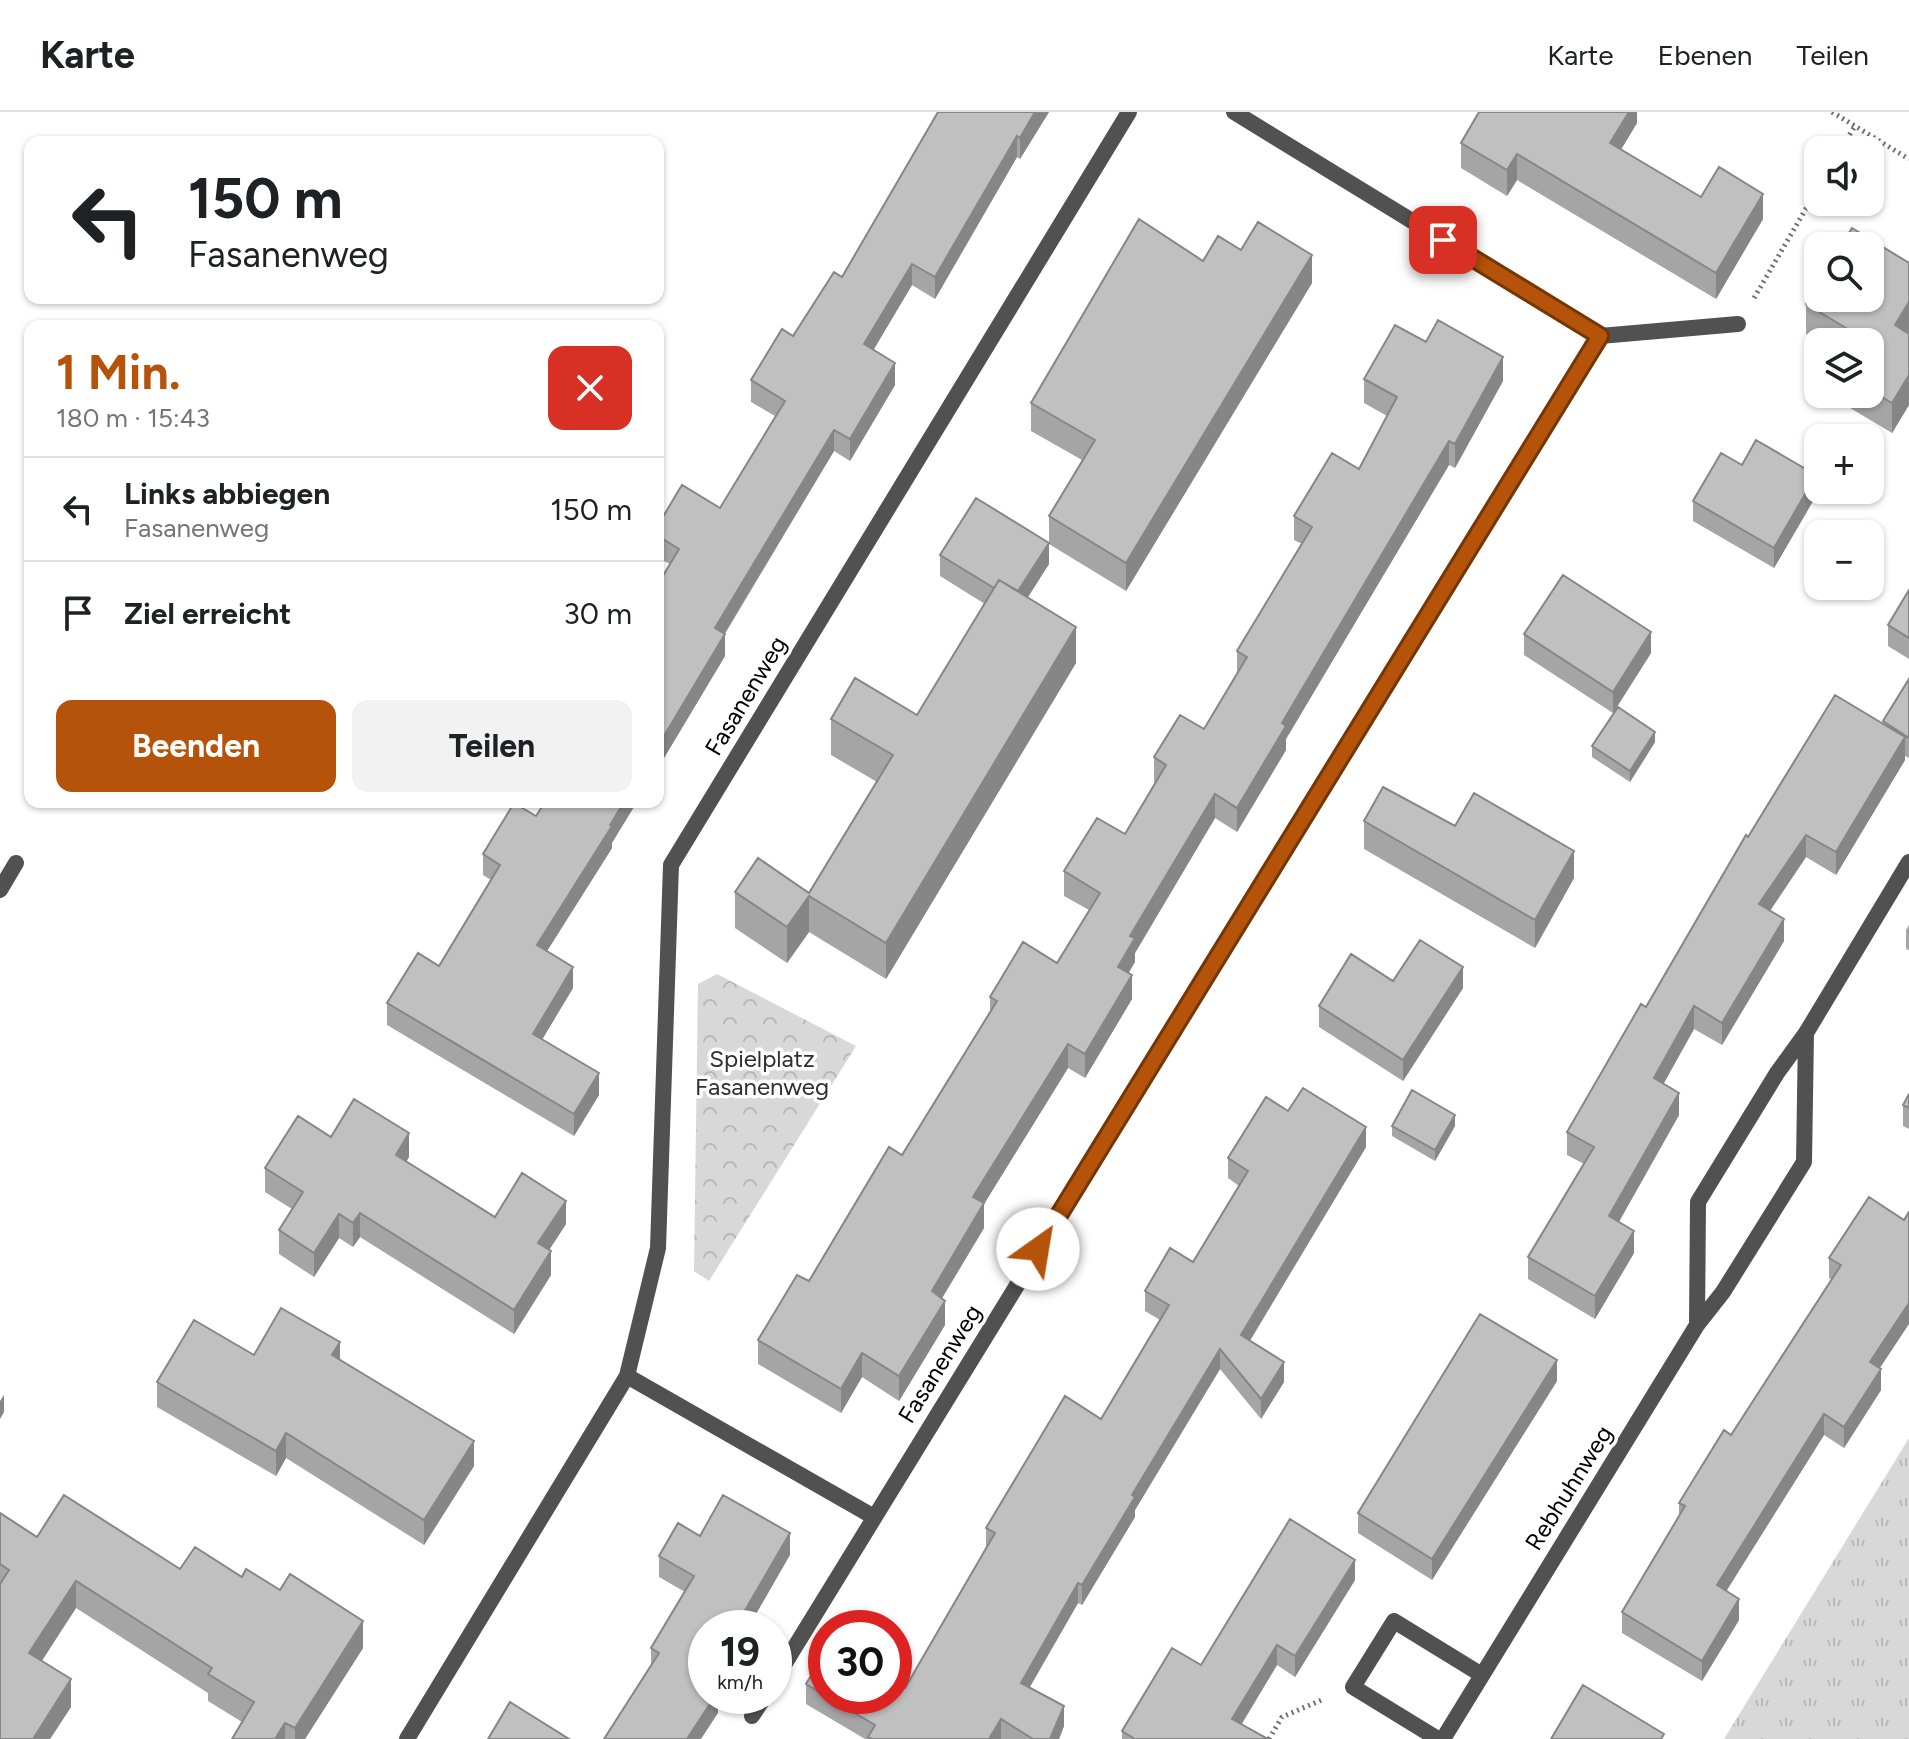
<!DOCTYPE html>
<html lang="de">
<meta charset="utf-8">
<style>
body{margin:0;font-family:Figtree,sans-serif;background:#f2f2f2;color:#202124;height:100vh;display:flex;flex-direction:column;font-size:30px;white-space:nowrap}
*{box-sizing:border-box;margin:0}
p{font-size:26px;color:#757577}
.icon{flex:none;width:44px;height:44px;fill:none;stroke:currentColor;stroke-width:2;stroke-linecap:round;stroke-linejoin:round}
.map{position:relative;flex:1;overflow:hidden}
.sheet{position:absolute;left:24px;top:208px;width:640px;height:488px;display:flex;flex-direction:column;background:#fff;border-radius:16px;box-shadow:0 2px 6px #0004}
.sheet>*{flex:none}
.banner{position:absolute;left:24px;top:24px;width:640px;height:168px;border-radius:16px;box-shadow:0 2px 6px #0004;background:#fff;color:#202124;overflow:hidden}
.controls{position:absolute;left:1804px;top:24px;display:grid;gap:16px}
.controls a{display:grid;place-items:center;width:80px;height:80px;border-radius:16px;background:#fff;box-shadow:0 2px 6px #0004;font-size:40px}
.speed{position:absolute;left:688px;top:1498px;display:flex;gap:16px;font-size:40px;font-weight:700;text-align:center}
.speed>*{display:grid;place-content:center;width:104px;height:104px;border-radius:50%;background:#fff;box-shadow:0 2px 6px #0004;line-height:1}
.speed small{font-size:20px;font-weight:400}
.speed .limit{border:12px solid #d22;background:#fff;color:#111}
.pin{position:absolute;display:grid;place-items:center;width:68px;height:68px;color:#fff;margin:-34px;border-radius:16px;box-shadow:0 4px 12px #0006}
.me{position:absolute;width:88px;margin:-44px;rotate:32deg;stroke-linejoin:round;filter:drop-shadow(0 0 6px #0008)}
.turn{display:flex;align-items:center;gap:28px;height:168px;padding:0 32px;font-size:36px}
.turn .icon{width:104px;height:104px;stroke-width:2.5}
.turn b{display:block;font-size:56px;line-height:68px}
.round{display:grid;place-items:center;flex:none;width:84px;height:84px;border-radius:16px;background:#f2f2f2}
.head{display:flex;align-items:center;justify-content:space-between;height:136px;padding:0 32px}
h1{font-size:48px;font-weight:700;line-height:60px;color:#b45309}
.button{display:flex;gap:16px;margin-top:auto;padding:16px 32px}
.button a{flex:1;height:92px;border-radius:16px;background:#b45309;color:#fff;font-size:32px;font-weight:700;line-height:92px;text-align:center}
.button a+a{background:#f2f2f2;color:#202124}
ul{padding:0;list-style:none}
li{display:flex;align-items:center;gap:24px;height:104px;padding:0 32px;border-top:2px solid #e0e0e0}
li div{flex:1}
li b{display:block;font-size:30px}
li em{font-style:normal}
header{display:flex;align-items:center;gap:48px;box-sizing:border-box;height:112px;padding:0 40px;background:#fff;border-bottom:2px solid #e0e0e0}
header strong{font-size:38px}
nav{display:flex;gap:44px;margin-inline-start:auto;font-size:28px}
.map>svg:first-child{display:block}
.grass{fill:url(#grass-tufts)}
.park{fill:url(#park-crowns)}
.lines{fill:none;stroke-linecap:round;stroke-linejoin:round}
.path{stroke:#737373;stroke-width:5;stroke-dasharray:2 4;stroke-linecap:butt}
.service{stroke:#515151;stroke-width:16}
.minor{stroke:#515151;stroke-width:16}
.wall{fill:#a5a5a5}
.shaded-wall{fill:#868686}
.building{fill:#c0c0c0;stroke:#868686;stroke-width:2}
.route-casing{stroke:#753606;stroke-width:20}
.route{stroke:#b45309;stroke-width:14}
.labels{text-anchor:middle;stroke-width:7;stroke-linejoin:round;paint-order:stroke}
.street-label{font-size:24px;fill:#000;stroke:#fff}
.park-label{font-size:24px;fill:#2f2f2f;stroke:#fff}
</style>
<header>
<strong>Karte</strong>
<nav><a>Karte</a><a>Ebenen</a><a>Teilen</a></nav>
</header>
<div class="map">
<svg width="1909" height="1627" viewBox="0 0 1909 1627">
<defs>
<pattern id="grass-tufts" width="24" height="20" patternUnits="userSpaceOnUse" patternTransform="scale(2)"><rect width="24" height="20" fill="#d8d8d8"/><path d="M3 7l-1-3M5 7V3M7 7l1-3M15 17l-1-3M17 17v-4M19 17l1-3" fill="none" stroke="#b8b8b8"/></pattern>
<pattern id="park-crowns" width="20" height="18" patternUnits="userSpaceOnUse" patternTransform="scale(2)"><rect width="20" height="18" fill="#d8d8d8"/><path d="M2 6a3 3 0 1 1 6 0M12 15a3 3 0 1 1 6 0" fill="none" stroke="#b8b8b8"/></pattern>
</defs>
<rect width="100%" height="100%" fill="#fff"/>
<path class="grass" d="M1909,1326V1627H1724Z"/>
<path class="park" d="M717,862L856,934L709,1169L694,1159L698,872Z"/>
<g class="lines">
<path class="path" d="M1832,0L1909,47
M1840,38L1855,14
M1754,186L1818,76
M1269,1627L1282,1605L1324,1587"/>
<path class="service" d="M0,778L16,751"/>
<path class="minor" d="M1600,224L1738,212
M1697,1213L1698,1090L1777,961L1806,921
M627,1264L874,1405
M774,1569L1600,224L1234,0
M752,1604L765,1584
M407,1627L627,1264L658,1136L671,753L1129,0
M1438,1627L1353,1575L1394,1509L1482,1563
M1443,1627L1697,1213L1723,1180L1804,1050L1806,921L1909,750"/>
</g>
<path class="wall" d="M938,0H1049L1020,47L1017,45L935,187L912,173L873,238L895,273L850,349L834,339L725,522V544L658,656V472L670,452L658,446V413L720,396L775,304L751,290V268L793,224L842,165Z
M1637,0V11L1621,37L1701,85L1763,107L1716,187L1517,68L1507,84L1461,56V31Z
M1241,138L1312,171L1126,479L1049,432V452L1027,485L1076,551L886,867L809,820L787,851L735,816V780L809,781L877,670L831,643V607L917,603L985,492L940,464V443L1049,431V404L1082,348L1031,319V291L1203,149Z
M1909,151V293L1892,321L1835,287V282H1870V230H1819L1806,222V192Z
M1426,230L1503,269L1455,356L1449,353L1286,627V638L1237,720L1215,706L1135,841V850L1128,861L1132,887L1085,966L1068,956L984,1092V1116L942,1186L945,1213L899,1289L862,1265L841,1301L758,1252V1228L809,1169L902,1043L990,901V885L1057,851L1089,798L1064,784V759L1125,722L1156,671L1154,670V645L1204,617L1237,561V539L1302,432L1294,428V404L1359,357L1387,304L1364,291V267Z
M1816,384L1774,456L1693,409V389Z
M1909,478V547L1888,534V513Z
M1524,522L1651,541L1613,601L1524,543Z
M1909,567V646L1905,644V648L1836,763L1806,745L1770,799L1784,829L1722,933L1694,917L1663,972L1679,1003L1619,1110L1634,1141L1595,1207L1528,1167V1145L1584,1052L1567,1043V1020L1646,895L1748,725L1883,612V609Z
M1655,630L1630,670L1592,645V634Z
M536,704L612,731V736L547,839L573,876L542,927L599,983L574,1024L387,913V891L439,854L491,768L483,763V742Z
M1364,709L1455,714L1574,766L1535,836L1364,737Z
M1909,813V838L1906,837V818Z
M1393,869L1463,876L1403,969L1319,915V894Z
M1909,982V1017L1903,1014V993Z
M1288,999L1366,1035L1250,1229L1284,1270L1261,1307L1220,1257L1135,1398V1405L1082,1493L1078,1491L1030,1575L1064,1614L1059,1627H865L806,1592V1572L896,1581L905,1576L986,1436V1416L1101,1307L1160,1208L1145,1199V1179L1193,1150L1239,1074L1228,1066V1046Z
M1392,1014H1455L1435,1049L1392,1024Z
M331,1025L409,1045L406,1050L495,1105L566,1112L549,1138L551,1163L514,1222L360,1125L353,1135L339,1126L314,1165L279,1142V1118L292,1097L265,1080V1056Z
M1869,1085L1881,1278L1844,1336L1824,1323L1726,1479L1739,1508L1702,1569L1622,1521V1500L1679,1405V1391L1731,1323L1832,1168L1829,1166V1146Z
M254,1243L340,1247L474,1354L424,1433L286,1346L276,1364L157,1295V1270Z
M1557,1269L1432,1468L1358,1421V1401Z
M0,1401L37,1425L180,1457L242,1465L363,1536L305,1627H232L242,1610L208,1589V1581L76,1496L41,1549L71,1595L50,1627H0Z
M790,1443L706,1516L718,1584V1601L651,1554V1536L685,1480L659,1465V1444Z
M1355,1468L1295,1565L1277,1553L1242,1612L1268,1627H1122V1619L1201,1553Z"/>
<path class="shaded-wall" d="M1035,0H1049L1020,47V26Z
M1629,0H1637V11L1610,56V31Z
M1017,24V45L935,187V165Z
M1517,42V68L1507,84V58Z
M1763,82V107L1716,187V161Z
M1312,143V171L1126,479V451Z
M912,152V173L864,254V232Z
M1909,190V220L1895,244V213Z
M1503,245V269L1455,356V332Z
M895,251V273L850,349V327Z
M1909,263V293L1892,321V291Z
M834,318V339L715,537V516Z
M1449,329V353L1286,627V638L1237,720V696L1282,611Z
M1816,363V384L1774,456V436Z
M1049,431V452L1013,509V488Z
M1076,515V551L886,867V831Z
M1651,520V541L1613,601V580Z
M725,522V544L658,656V634Z
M1655,620V630L1630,670V659Z
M1905,625V648L1836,763V740Z
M1215,682V706L1135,841V850L1118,879V855L1130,824Z
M624,690H637L612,731V736L537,855V833Z
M1806,723V745L1759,815V792Z
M1574,739V766L1535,836V808Z
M809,784V820L787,851V815Z
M1784,807V829L1722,933V911Z
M573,855V876L533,943V922Z
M1463,855V876L1403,969V948Z
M1132,863V887L1085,966V942Z
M1694,894V917L1654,989V966Z
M1068,932V956L984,1092V1116L932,1203V1179L973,1085Z
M599,961V983L574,1024V1002Z
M1679,981V1003L1609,1127V1104Z
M1455,1003V1014L1435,1049V1038Z
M1366,1015V1035L1241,1243V1223Z
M409,1021V1045L396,1067V1043Z
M566,1089V1112L538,1155V1131Z
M360,1101V1125L353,1135V1111Z
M339,1102V1126L314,1165V1141Z
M1634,1119V1141L1595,1207V1184Z
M551,1139V1163L514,1222V1198Z
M945,1189V1213L899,1289V1264Z
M1909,1191V1212L1870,1271V1250Z
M340,1230V1255L332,1243Z
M1220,1237V1257L1135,1398V1405L1082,1493V1473L1132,1383Z
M862,1241V1265L841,1301V1277Z
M1557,1248V1269L1432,1468V1447Z
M1284,1250V1270L1261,1307V1287Z
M1881,1257V1278L1844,1336V1315Z
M4,1283V1300L0,1307V1289Z
M1824,1302V1323L1717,1494V1473Z
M286,1321V1346L276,1364V1339Z
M474,1329V1354L424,1433V1408Z
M790,1421V1443L748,1516H741L743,1502Z
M1355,1448V1468L1295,1565V1544Z
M76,1469V1496L29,1569V1541Z
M1078,1471V1491L1021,1590V1571Z
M1739,1487V1508L1702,1569V1549Z
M363,1509V1536L305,1627H295V1616Z
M1277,1533V1553L1232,1627V1607Z
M71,1567V1595L50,1627H33Z
M715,1584H718V1601L701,1627H687Z
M1064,1594V1614L1059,1627H1050Z
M1001,1607V1627H989Z
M285,1611V1627H275Z"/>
<path class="building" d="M938,0H1035L1020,26L1017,24L935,165L912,152L864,232L895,251L850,327L834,318L715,516L725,522L658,634V472L679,437L658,424V413L682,373L720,396L785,289L751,268L782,217L793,224L834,160L842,165Z
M1479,0H1629L1610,31L1701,85L1719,55L1763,82L1716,161L1517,42L1507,58L1461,31Z
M1139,107L1203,149L1218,124L1241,138L1258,110L1312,143L1126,451L1049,404L1095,328L1031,291Z
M1852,116L1909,151V190L1895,213L1909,222V263L1892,291L1870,278V230H1851L1856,222L1806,192L1818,173V186H1870V134H1841Z
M1438,208L1503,245L1455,332L1449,329L1282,611L1286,614L1237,696L1215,682L1130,824L1135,826L1118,855L1132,863L1085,942L1068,932L973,1085L984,1091L932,1179L945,1189L899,1264L862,1241L841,1277L758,1228L797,1163L809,1169L889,1035L902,1043L997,889L990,885L1023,830L1057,851L1100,781L1064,759L1097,706L1125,722L1166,653L1154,645L1180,603L1204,617L1247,545L1237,539L1312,415L1294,404L1332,341L1359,357L1397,285L1364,267L1395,213L1426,230Z
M1756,328L1816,363L1774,436L1693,389L1721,341L1742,353Z
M976,386L1049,431L1018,479L999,468L994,476L940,443Z
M1563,463L1651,520L1613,580L1524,522Z
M999,468L1076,515L886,831L809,784L787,815L735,780L758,746L809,781L893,643L831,607L855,566L917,603Z
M1909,478V526L1888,513Z
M1909,567V626L1883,609Z
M1835,583L1905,625L1836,740L1806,723L1759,792L1784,807L1722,911L1694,894L1654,966L1679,981L1609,1104L1634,1119L1595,1184L1528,1145L1594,1035L1567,1020L1641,892L1646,895L1746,723L1748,725Z
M1618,595L1655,620L1630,659L1592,634Z
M1383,675L1455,714L1474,681L1574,739L1535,808L1364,709Z
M545,690H624L610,713L612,714L537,833L573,855L533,922L599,961L574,1002L387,891L418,841L439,854L500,753L483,742L514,691L536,704Z
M1420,828L1463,855L1403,948L1319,894L1351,842L1393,869Z
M1303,976L1366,1015L1241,1223L1284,1250L1261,1287L1220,1237L1132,1383L1135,1385L1082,1473L1078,1471L1021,1571L1064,1594L1050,1627H1033L1001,1607L989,1627H872L868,1625L875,1613L826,1584H894V1580L896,1581L900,1573L905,1576L995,1421L986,1416L1065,1284L1101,1307L1169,1193L1145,1179L1170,1136L1193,1150L1248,1059L1228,1046L1266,985L1288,999Z
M1412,978L1455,1003L1435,1038L1392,1014Z
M1909,982V996L1903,993Z
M354,987L409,1021L396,1043L495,1105L522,1061L566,1089L538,1131L551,1139L514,1198L360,1101L353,1111L339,1102L314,1141L279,1118L303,1080L265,1056L298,1004L331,1025Z
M1869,1085L1904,1108L1909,1100V1191L1870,1250L1881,1257L1844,1315L1824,1302L1717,1473L1739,1487L1702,1549L1622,1500L1685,1394L1679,1391L1724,1318L1731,1323L1841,1153L1829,1146Z
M281,1196L340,1230L332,1243L474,1329L424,1408L286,1321L276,1339L157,1270L194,1208L254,1243Z
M1480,1202L1557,1248L1432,1447L1358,1401Z
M64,1383L180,1457L195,1435L242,1465L246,1457L280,1478L290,1462L363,1509L295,1616L285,1611L275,1627H232L254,1590L208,1562L212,1556L76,1469L29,1541L71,1567L33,1627H0V1472L9,1458L0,1452V1401L37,1425Z
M723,1383L790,1421L743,1502L748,1505L741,1516H706V1584H715L687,1627H604L659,1541L651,1536L694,1464L659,1444L678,1411L700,1424Z
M1290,1407L1355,1448L1295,1544L1277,1533L1232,1607L1268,1627H1135L1122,1619L1172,1536L1201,1553Z
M826,1539V1584L806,1572Z
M1583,1573L1664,1622L1661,1627H1551Z
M510,1590L569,1627H488Z"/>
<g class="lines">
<g class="route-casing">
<path id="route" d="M1038,1137L1600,224L1443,128"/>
</g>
<use href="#route" class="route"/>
</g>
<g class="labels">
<g class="street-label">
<text transform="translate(746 584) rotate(-59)" y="8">Fasanenweg</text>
<text transform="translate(940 1252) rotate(-58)" y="8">Fasanenweg</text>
<text transform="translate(1569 1376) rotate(-58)" y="8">Rebhuhnweg</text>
</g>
<g class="park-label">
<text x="762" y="955">Spielplatz<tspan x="762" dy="28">Fasanenweg</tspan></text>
</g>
</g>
</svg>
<div class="controls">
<a><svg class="icon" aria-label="sound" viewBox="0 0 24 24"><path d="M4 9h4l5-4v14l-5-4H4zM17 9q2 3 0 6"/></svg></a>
<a><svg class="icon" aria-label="search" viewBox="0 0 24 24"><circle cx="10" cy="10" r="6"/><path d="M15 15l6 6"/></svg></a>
<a><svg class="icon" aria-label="layers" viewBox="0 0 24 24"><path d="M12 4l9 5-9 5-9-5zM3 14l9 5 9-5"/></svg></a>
<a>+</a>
<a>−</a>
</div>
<div class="speed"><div>19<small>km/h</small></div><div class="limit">30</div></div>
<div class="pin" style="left:1443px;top:128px;background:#d93025"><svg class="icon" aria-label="arrive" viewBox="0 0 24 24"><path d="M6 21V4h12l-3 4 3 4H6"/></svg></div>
<svg class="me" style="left:1038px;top:1137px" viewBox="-20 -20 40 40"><circle r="19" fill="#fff"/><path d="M0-13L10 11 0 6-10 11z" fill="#b45309"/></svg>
<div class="banner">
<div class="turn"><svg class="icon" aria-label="left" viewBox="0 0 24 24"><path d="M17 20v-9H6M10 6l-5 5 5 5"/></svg><div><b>150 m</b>Fasanenweg</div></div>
</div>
<section class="sheet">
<div class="head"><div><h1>1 Min.</h1><p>180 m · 15:43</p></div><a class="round" style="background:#d93025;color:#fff"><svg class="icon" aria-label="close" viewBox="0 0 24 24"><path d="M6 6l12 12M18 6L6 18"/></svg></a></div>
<ul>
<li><svg class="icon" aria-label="left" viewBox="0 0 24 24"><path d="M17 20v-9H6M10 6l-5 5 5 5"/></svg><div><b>Links abbiegen</b><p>Fasanenweg</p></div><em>150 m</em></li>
<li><svg class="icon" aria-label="arrive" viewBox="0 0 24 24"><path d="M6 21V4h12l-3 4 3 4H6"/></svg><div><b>Ziel erreicht</b></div><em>30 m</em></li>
</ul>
<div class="button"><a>Beenden</a><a>Teilen</a></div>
</section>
</div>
